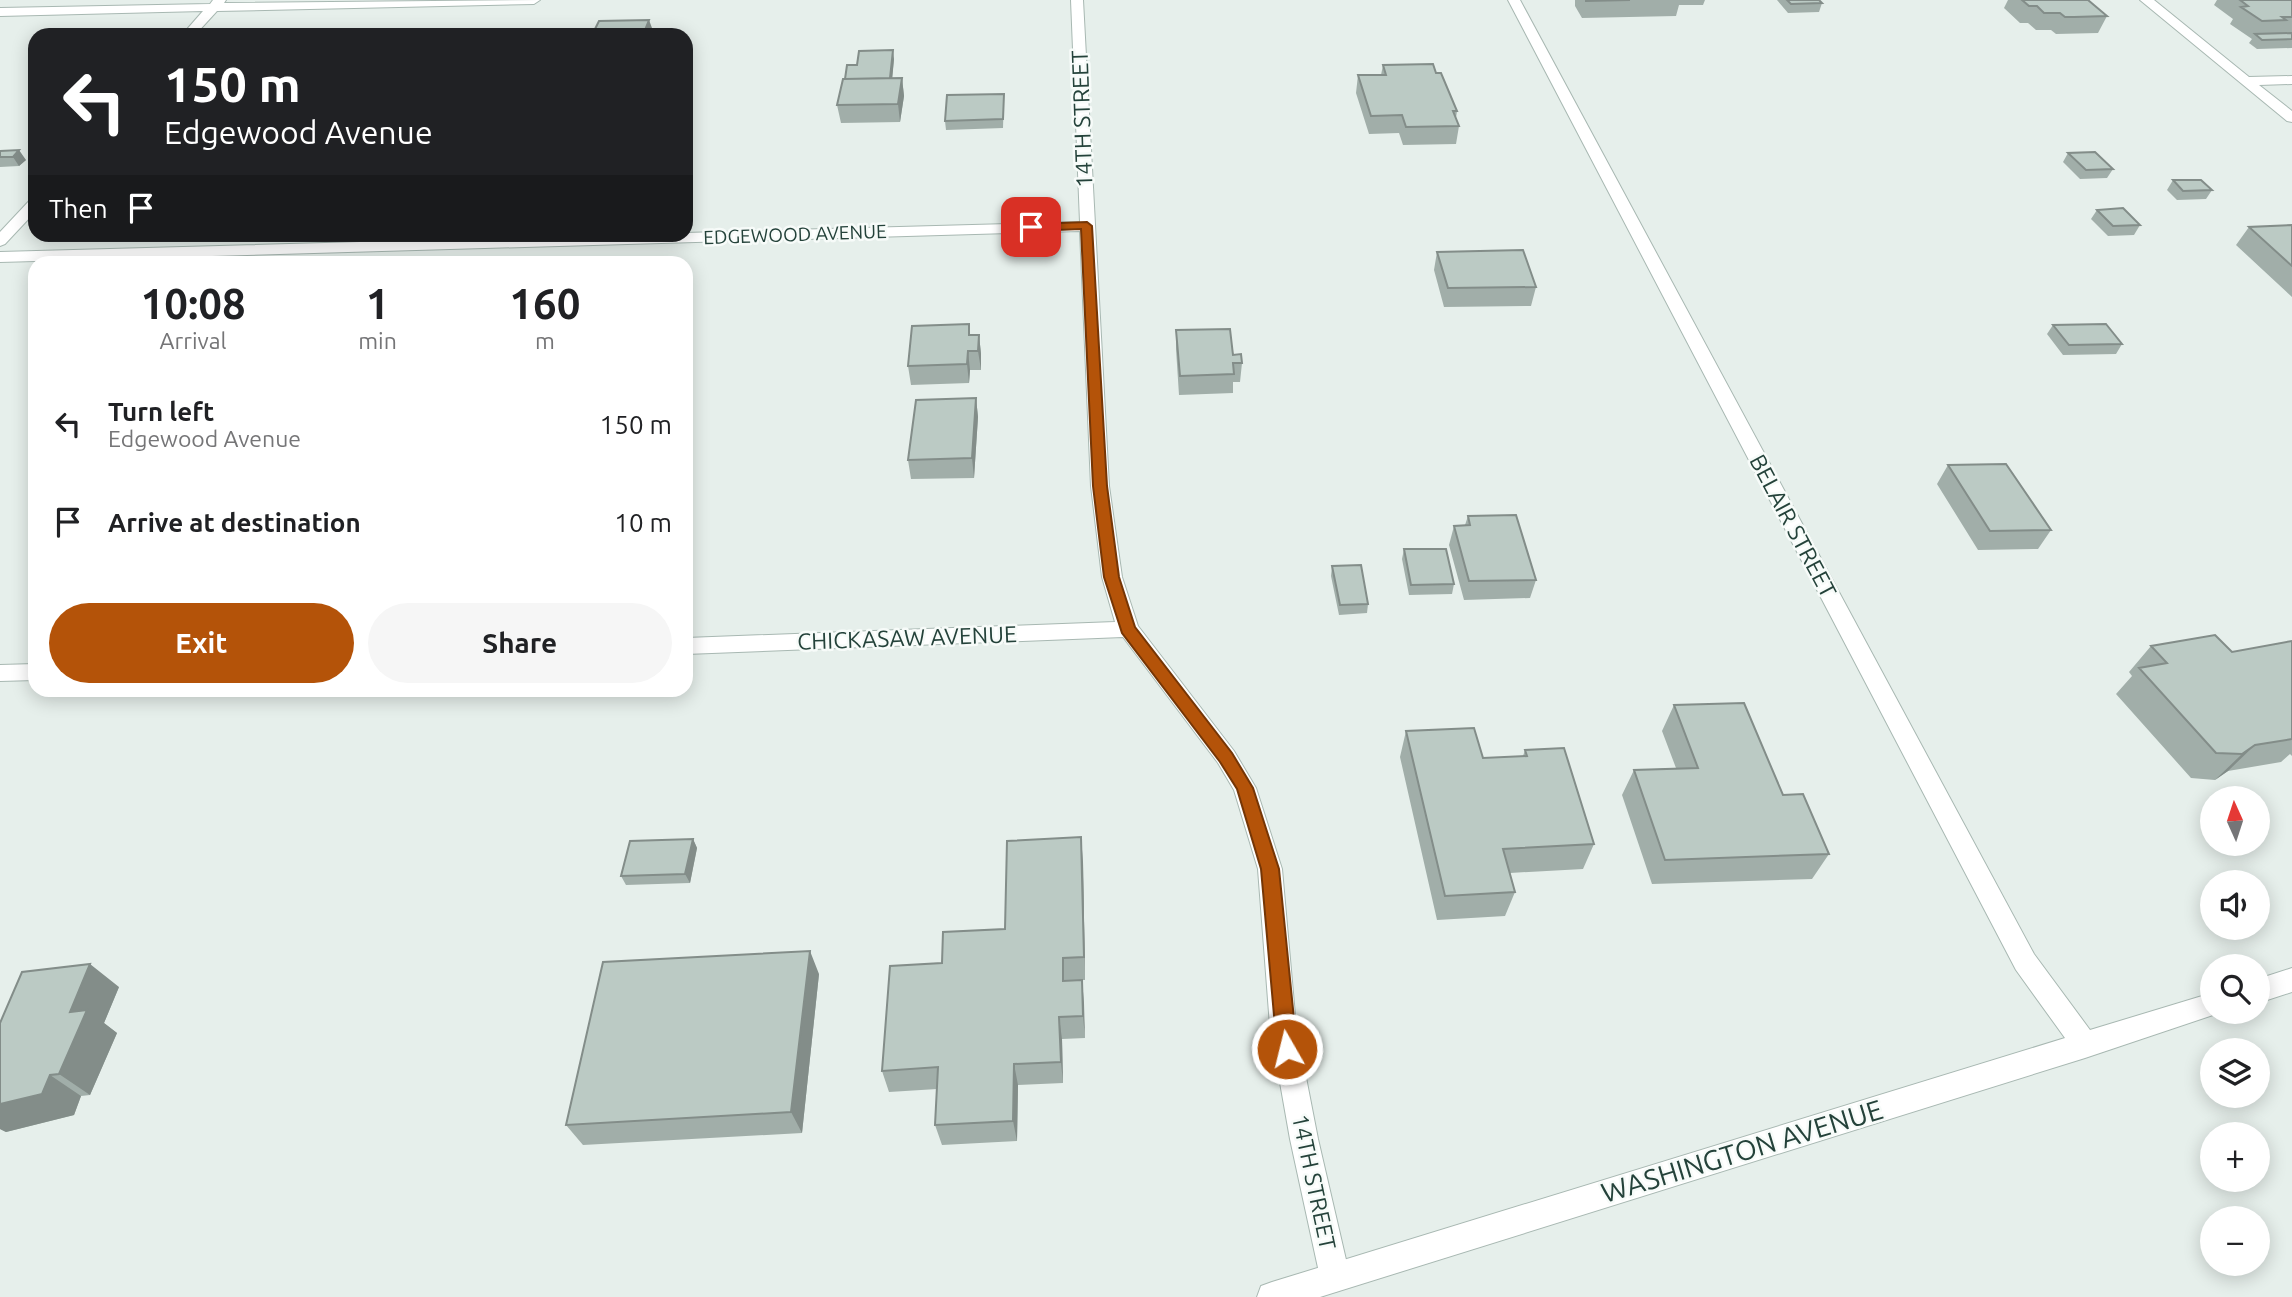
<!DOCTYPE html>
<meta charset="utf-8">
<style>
body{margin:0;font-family:Ubuntu,sans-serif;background:#f6f6f6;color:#202124;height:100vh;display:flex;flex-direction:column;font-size:26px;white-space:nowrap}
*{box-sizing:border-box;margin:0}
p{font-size:23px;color:#757577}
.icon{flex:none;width:38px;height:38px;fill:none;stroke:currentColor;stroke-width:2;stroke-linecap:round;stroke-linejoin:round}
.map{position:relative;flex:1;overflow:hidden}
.side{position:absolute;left:28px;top:256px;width:665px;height:441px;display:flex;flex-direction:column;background:#fff;border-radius:21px;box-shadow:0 4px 18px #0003}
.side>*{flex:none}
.top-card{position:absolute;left:28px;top:28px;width:665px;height:214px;border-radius:21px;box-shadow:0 4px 18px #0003;background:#202124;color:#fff;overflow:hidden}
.needle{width:46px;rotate:357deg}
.controls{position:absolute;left:2200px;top:786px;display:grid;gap:14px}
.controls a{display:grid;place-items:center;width:70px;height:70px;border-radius:50%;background:#fff;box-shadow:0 4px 18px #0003;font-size:35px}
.pin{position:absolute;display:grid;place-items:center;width:60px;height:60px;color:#fff;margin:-30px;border-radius:14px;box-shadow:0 4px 10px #0006}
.me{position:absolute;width:77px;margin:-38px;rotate:352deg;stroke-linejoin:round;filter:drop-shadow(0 0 5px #0008)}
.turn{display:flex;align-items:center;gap:24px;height:147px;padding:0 21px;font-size:32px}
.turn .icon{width:91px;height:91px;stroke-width:2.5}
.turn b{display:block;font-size:49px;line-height:60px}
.then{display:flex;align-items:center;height:66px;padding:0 21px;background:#0003;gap:14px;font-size:26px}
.eta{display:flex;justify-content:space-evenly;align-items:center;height:119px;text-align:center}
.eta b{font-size:42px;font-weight:600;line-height:49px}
.button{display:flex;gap:14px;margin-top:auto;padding:14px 21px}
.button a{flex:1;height:80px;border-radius:42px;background:#b45309;color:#fff;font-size:28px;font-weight:600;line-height:80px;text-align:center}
.button a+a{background:#f6f6f6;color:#202124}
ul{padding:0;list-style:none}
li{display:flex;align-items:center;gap:21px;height:98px;padding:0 21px}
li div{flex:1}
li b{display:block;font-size:26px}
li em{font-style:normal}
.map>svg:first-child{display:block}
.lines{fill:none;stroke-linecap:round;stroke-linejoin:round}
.minor-casing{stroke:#a8b8b2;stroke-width:2}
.tertiary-casing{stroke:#a8b8b2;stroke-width:2}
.minor{fill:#fff;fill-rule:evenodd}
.tertiary{fill:#fff;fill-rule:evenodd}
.wall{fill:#a1aea9}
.shaded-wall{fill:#838d89}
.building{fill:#bbcac4;stroke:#838d89;stroke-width:2}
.route{fill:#b45309;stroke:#753606;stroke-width:2}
.labels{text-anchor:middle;stroke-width:5;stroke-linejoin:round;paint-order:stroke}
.far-street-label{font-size:19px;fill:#24423a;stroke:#f7fbf9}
.street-label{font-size:23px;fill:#24423a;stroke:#f7fbf9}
.near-street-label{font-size:28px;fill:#24423a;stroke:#f7fbf9}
</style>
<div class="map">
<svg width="2292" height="1297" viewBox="0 0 2292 1297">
<rect width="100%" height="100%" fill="#e6efeb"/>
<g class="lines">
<g class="minor-casing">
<path id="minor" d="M213,0H226L224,3L540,0L534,4L217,11L195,35H182L203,11L0,16V8L210,4Z
M1071,0H1083L1109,486L1122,577L1138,626L1234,751L1256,788L1282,869L1296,1026L1318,1139L1350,1277L1345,1287L1335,1292L1325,1287L1320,1277L1290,1139L1270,1026L1258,869L1234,790L1218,763L1123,637L686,654V638L1115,622L1102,577L1091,486L1080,231L0,262V252L1080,222Z
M2140,0H2154L2249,77L2292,76V84L2259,85L2292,111V122L2287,121Z
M35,199V212L5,244L0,246V232L30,200Z
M35,664V680L0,681V665Z"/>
</g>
<g class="tertiary-casing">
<path id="tertiary" d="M1508,0H1520L2034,954L2090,1030L2212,993V1012H2222L2085,1058L1320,1297H1257L1261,1286L1272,1282L2065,1038L2016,970Z
M2292,968V992L2258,1003V979Z"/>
</g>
<use href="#minor" class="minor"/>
<use href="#tertiary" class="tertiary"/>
</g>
<path class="wall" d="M1575,0H1705L1703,5H1679L1676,16L1582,18L1575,6Z
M1777,0H1819L1822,3L1819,12L1788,13Z
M2008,0H2088L2107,16L2098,33L2056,34L2051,30H2036L2028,23H2020L2004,8Z
M2217,0H2292V48L2257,49L2249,43L2252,39L2230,24L2233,19L2214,5Z
M894,59L892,78H902L904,96L900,122L841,123L837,105L845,79L857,65Z
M1383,65L1436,73L1457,111L1456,118L1459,126L1456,144L1403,145L1399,133L1369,134L1356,93L1358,75H1381Z
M1004,94L1003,128L946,130L945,121Z
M0,151L26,160L19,166L0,167Z
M2068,153L2113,169L2107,178L2080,179L2063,162Z
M2173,180L2212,190L2206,199L2177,200L2167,190Z
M2097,210L2140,225L2134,235L2108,236L2091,219Z
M2292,225V297L2236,245L2249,227Z
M1437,252L1536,287L1531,306L1444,307L1434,270Z
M2053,325L2122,344L2116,354L2063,355L2047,334Z
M1176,330L1233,355L1242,363L1240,382H1233V393L1179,395L1176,349Z
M971,335H979L981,354V370H970L969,383L911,385L908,366Z
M976,398L978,417L974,478L911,479L908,460Z
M1948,465L2051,530L2038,549L1978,550L1937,484Z
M1468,516L1536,580L1530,598L1464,600L1449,545L1454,526L1465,525Z
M1404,549L1454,584L1452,594L1409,595L1402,559Z
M1332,566L1368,604L1367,613L1339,615L1331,576Z
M2292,641V756L2290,754L2281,762L2228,771L2215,780L2191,778L2116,694L2132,676L2129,672L2151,646L2232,652Z
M1674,705L1783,795L1829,854L1812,879L1652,884L1622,795L1634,770L1676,768L1662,731Z
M1406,731L1483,758L1523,756L1525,750L1594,844L1583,869L1510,873L1515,892L1505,916L1437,920L1400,757Z
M693,839L697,848L690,883L626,885L621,876Z
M1083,862L1085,980L1065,981L1082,980L1085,1038L1062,1039L1063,1083L1018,1085L1017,1141L942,1145L935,1125L937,1089L889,1092L882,1071L942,963L1005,929Z
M819,974L802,1133L583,1145L566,1125Z
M119,987L104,1023L117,1033L90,1095L81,1096L74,1115L6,1132L0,1129V1023Z"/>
<path class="shaded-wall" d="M649,20L652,28L649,35H643Z
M893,50L894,59L891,92L890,82Z
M902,78L904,96L900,122L898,104Z
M19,150L26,160L19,166L13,157Z
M979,335L981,354V370L978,351Z
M968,351L970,370L969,383L967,364Z
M976,398L978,417L974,478L972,458Z
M2255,745L2228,771L2215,780L2242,754Z
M1081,837L1083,862L1085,980L1084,957Z
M693,839L697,848L690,883L685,874Z
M810,951L819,974L802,1133L791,1112Z
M90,964L119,987L104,1023L117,1033L90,1095L59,1074L70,1012Z
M1082,980L1084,1003L1085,1038L1083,1016Z
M1059,1017L1062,1039L1063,1083L1061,1062Z
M1014,1064L1018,1085L1017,1141L1013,1121Z
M50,1075L81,1096L74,1115L6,1132L0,1129V1096Z"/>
<path class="building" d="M1586,0H1630L1586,1Z
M1787,0H1819L1822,3L1791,4Z
M2022,0H2088L2107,16L2074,17H2065L2060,13H2044L2037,6H2029Z
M2240,0H2292V17H2282L2286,20L2262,21L2241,7L2248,6Z
M649,20L643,35H592L599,21Z
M2292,33V39L2262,40L2255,34Z
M893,50L890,78L845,79L847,65H857L859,51Z
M1433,64L1436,73H1441L1457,111H1453L1459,126L1406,127L1402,115L1371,116L1358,75H1386L1383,65Z
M902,78L898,104L837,105L843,79Z
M1004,94L1003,119L945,121L947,95Z
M19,150L13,157H0V151Z
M2095,152L2113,169L2086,170L2068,153Z
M2173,180H2201L2212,190L2183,191Z
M2123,208L2140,225L2113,226L2097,210Z
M2292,225V266L2249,227Z
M1523,250L1536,287L1448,288L1437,252Z
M969,324V335H979L978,351H968L967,364L908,366L912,326Z
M2106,324L2122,344L2069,345L2053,325Z
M1230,329L1233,355L1241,354L1242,363H1233L1234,374L1180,376L1176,330Z
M976,398L972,458L908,460L916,400Z
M2006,464L2051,530L1990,531L1948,465Z
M1516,515L1536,580L1469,581L1454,526L1470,525L1468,516Z
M1404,549H1446L1454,584L1411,585Z
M1361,565L1368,604L1340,605L1332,566Z
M2215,635L2232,652L2292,641V739L2255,745L2242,754L2216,753L2139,668L2167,663L2151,646Z
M1744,703L1783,795L1803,794L1829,854L1665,860L1634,770L1698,768L1674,705Z
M1474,728L1483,758L1527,756L1525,750L1564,748L1594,844L1503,849L1515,892L1445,896L1406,731Z
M1081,837L1084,957L1063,958V981L1082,980L1083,1016L1059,1017L1061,1062L1014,1064L1013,1121L935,1125L938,1067L882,1071L890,966L942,963L943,932L1005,929L1007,841Z
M693,839L685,874L621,876L630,841Z
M810,951L791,1112L566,1125L603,962Z
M90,964L70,1012L87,1010L59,1074L50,1075L42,1094L0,1104V1023L22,972Z"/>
<path class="route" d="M1087,222L1092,226L1107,486L1119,577L1135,627L1232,753L1253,788L1279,869L1297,1049L1294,1056L1287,1058L1280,1056L1277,1049L1261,869L1237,789L1220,762L1122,633L1104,577L1093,486L1081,229L1031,231L1025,227L1031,224Z"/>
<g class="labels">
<g class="far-street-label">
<text transform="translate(795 234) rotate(-2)" y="7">EDGEWOOD AVENUE</text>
</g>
<g class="street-label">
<text transform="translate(1082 119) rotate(-92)" y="8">14TH STREET</text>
<text transform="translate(1793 526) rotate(62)" y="8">BELAIR STREET</text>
<text transform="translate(907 638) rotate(-2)" y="8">CHICKASAW AVENUE</text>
<text transform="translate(1314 1182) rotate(78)" y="8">14TH STREET</text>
</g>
<g class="near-street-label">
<text transform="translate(1742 1151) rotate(-17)" y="10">WASHINGTON AVENUE</text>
</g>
</g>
</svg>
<div class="controls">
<a><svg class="needle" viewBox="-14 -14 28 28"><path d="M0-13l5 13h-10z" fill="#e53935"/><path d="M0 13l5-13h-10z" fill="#757577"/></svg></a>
<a><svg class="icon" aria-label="sound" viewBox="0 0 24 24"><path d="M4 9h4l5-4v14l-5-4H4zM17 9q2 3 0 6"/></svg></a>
<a><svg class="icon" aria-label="search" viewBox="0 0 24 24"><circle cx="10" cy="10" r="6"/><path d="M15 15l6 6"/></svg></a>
<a><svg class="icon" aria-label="layers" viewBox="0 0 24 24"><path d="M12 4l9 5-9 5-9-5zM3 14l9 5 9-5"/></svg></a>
<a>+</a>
<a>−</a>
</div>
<div class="pin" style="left:1031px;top:227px;background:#d93025"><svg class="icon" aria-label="arrive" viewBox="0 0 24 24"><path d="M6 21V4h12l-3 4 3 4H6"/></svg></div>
<svg class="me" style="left:1287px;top:1049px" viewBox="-20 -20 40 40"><circle r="17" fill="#b45309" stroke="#fff" stroke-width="3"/><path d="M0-11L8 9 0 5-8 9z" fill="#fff"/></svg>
<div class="top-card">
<div class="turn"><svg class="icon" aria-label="left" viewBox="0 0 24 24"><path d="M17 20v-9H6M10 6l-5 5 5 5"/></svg><div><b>150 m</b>Edgewood Avenue</div></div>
<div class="then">Then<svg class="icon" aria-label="arrive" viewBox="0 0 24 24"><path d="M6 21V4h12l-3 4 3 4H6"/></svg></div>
</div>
<section class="side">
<div class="eta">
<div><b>10:08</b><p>Arrival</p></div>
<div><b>1</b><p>min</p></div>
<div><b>160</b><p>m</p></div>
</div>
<ul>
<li><svg class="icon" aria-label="left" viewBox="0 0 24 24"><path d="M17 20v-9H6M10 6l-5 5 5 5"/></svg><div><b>Turn left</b><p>Edgewood Avenue</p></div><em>150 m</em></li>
<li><svg class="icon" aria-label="arrive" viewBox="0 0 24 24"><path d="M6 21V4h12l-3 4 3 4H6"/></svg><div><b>Arrive at destination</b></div><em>10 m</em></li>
</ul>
<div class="button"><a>Exit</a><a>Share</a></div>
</section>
</div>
